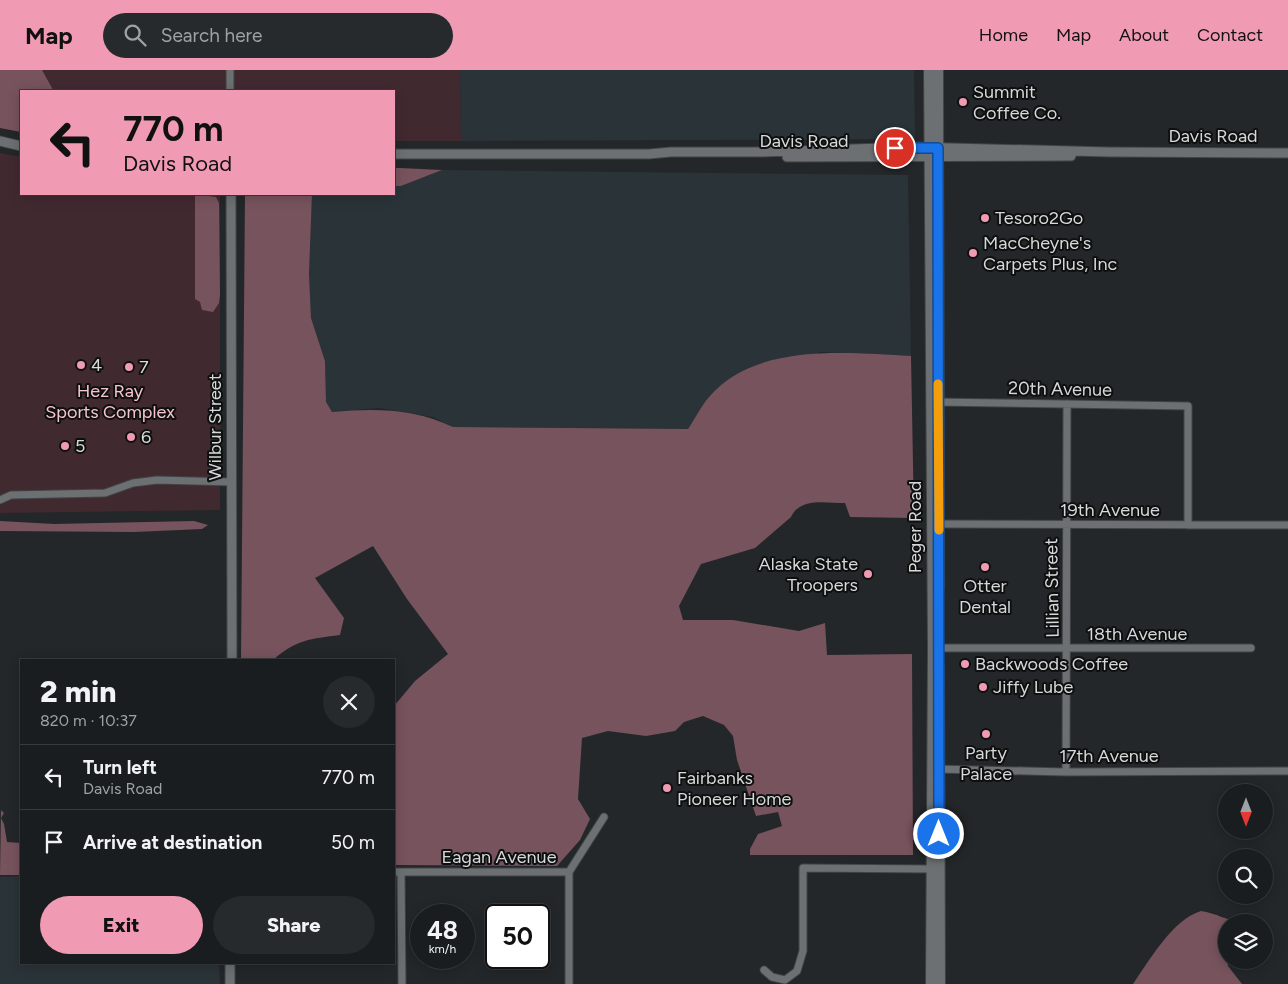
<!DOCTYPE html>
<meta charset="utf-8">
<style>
body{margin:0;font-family:Figtree,sans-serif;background:#272a2c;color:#f1f3f6;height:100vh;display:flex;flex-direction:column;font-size:19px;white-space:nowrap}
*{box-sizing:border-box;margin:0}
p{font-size:16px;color:#9fa2a4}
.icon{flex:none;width:28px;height:28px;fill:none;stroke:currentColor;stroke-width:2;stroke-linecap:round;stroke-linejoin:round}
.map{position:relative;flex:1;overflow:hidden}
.side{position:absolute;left:20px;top:589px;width:375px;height:305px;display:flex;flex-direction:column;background:#1a1d1f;border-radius:0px;box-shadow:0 2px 12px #0003,0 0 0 1px #383b3d}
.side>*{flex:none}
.top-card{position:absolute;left:20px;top:20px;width:375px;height:105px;border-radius:0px;box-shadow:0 2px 12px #0003,0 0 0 1px #383b3d;background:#f19ab3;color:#111;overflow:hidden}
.needle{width:32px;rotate:180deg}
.buttons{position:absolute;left:1218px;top:714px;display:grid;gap:10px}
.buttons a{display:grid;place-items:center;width:55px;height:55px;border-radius:50%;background:#1a1d1f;box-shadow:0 2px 12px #0003,0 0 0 1px #383b3d;font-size:25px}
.speed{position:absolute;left:410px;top:834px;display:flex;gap:10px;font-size:25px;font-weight:700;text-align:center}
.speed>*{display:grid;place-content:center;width:65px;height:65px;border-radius:50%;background:#1a1d1f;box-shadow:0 2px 12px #0003,0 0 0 1px #383b3d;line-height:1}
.speed small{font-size:12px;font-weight:400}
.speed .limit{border:2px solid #111;border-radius:8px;background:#fff;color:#111}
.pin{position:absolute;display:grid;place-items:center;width:42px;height:42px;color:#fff;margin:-21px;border:2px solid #fff;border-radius:50%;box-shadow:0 1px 5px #0007}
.me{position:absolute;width:55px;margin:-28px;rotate:0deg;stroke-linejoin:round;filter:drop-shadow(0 0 4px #0008)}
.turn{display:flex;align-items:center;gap:18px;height:105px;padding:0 20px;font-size:22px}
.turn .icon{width:65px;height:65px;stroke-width:2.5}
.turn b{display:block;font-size:35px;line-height:42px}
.round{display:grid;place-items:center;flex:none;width:52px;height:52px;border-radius:26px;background:#272a2c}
.overview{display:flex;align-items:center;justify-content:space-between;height:85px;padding:0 20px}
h1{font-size:30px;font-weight:800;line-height:38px}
.primary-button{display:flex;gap:10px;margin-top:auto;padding:10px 20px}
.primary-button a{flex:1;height:58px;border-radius:30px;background:#f19ab3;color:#111;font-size:20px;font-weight:800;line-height:58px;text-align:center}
.primary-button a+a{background:#272a2c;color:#f1f3f6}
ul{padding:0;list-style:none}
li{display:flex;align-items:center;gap:15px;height:65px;padding:0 20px;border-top:1px solid #383b3d}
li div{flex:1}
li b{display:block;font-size:19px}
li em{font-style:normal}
header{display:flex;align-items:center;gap:30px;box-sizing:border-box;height:70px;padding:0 25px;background:#f19ab3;color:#111}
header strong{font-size:24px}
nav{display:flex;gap:28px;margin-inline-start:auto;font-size:18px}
.search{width:350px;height:45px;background:#272a2c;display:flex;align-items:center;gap:12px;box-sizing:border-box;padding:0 18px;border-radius:28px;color:#9fa2a4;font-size:19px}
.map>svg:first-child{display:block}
.built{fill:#2a3338}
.green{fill:#412930}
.forest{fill:#77535d}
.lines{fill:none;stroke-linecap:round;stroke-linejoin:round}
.minor-casing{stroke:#414445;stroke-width:9}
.tertiary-casing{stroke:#414445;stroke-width:11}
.secondary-casing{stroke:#414445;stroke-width:12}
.minor{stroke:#6c7072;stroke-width:7}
.tertiary{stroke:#6c7072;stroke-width:9}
.secondary{stroke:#6c7072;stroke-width:10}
.route-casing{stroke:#114b97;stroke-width:12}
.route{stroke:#1a73e8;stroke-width:9}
.slow{stroke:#f59e0b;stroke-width:9}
.poi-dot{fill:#f19ab3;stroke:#0e1010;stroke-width:2}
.labels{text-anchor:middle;stroke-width:4;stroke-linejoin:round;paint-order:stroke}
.poi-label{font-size:18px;fill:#d6d8d9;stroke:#0e1010;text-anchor:start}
.street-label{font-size:18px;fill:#d6d8d9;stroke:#0e1010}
.park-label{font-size:18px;fill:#f9c3d1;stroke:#0e1010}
</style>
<header>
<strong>Map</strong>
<div class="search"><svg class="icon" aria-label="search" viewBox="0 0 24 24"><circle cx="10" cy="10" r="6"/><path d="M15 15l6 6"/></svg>Search here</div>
<nav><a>Home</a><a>Map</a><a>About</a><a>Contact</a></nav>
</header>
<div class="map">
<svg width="1288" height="914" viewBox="0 0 1288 914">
<rect width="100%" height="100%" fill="#232729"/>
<path class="built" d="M460,0H914L915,69L461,71Z
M442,100L908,105L911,286L821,282L709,327L688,359L452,357L433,347L380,338L331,342L326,333L325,291L311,248L309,204L312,124H394V116H401Z
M21,806V892L219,893L220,914H0V807Z"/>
<path class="green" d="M0,0H460L461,71H394V21H21V62L0,58Z
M0,83L21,87V124H220V440L0,443Z"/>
<path class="forest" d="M0,0H42L52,18V21H21V62L0,58Z
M394,98H400L442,100L401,116H394Z
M195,124L216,127L219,133L220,224L219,233L213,242L202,240L200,232L195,229Z
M245,124H312L309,204L311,248L325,291L326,332L332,342C373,338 415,338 453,357L688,359C695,349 701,336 709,327C756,272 847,283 911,286L914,448L850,447L845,433C826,433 800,427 791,447L755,478L701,494L679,536L683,550H733L799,561L825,553L827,585L912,584L913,785H750V779L758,764L782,756L778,742L756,746L737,690L733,666L724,655L703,646L684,652L675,661L646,666L608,661L582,668L578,729L590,749L580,770L557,796L394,795V636L415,611L448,584L407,529L373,476L315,508L344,548L340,565C310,569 297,569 273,590H241Z
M0,451L54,454L194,451L208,455L202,459L134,462L0,461Z
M1,740L4,743L1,748L4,754L7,772L21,773V805H0Z
M1201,841C1216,843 1227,851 1242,852H1226V861L1222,866L1228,896L1242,914H1133C1149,891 1173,849 1201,841Z"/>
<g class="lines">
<g class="minor-casing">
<path id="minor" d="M230,0V21
M935,332L1188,336V455
M0,430L11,425L105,423L133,413L157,410L232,412
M936,454L1288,455
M933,578H1251
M936,699L1066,702L1288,701
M1066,702L1067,334
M394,802H569L604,747
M401,802L402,914
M569,802V914
M764,900L772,907L785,910L797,901L803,881V798L935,799"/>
</g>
<g class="tertiary-casing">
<path id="tertiary" d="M0,71L21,76
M394,84H649L671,82H762L914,77L1109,82L1288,83
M787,87L1071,86
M231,124L232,590
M230,914V892"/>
</g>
<g class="secondary-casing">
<path id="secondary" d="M929,0L933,578L931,914
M938,0L939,518
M939,595L940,914"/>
</g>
<use href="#minor" class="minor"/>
<use href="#tertiary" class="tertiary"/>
<use href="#secondary" class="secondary"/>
</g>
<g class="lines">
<g class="route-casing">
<path id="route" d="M895,78H938L939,764"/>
</g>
<use href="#route" class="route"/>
<path class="slow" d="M938,314L939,460"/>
</g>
<g class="poi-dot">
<circle cx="963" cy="32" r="5"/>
<circle cx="985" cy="148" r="5"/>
<circle cx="973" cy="183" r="5"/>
<circle cx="81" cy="295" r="5"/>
<circle cx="129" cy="297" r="5"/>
<circle cx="131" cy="367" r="5"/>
<circle cx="65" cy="376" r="5"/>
<circle cx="985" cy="497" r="5"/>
<circle cx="868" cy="504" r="5"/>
<circle cx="965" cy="594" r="5"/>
<circle cx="983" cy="617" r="5"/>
<circle cx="986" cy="664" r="5"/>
<circle cx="667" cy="718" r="5"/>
</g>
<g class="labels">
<g class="poi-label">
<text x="973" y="28">Summit<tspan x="973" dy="21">Coffee Co.</tspan></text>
<text x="995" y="154">Tesoro2Go</text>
<text x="983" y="179">MacCheyne's<tspan x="983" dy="21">Carpets Plus, Inc</tspan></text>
<text x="91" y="301">4</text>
<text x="139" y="303">7</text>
<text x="141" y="373">6</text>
<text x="75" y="382">5</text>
<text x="858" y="500" text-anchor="end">Alaska State<tspan x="858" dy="21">Troopers</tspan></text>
<text x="985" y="522" text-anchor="middle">Otter<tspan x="985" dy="21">Dental</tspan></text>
<text x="975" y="600">Backwoods Coffee</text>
<text x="993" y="623">Jiffy Lube</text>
<text x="986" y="689" text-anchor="middle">Party<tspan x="986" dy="21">Palace</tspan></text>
<text x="677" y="714">Fairbanks<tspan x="677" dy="21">Pioneer Home</tspan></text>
</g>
<g class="street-label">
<text x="1213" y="72">Davis Road</text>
<text x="804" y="77">Davis Road</text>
<text transform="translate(1060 319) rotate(1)" y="6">20th Avenue</text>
<text transform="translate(215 357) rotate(-90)" y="6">Wilbur Street</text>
<text x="1110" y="446">19th Avenue</text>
<text transform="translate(915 457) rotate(-90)" y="6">Peger Road</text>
<text transform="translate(1052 518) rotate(-91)" y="6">Lillian Street</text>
<text x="1137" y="570">18th Avenue</text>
<text x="1109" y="692">17th Avenue</text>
<text x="499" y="793">Eagan Avenue</text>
</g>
<g class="park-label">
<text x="110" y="327">Hez Ray<tspan x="110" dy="21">Sports Complex</tspan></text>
</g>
</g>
</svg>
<div class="buttons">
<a><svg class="needle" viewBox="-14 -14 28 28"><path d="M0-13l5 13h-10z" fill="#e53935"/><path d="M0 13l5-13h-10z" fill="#9fa2a4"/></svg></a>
<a><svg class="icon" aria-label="search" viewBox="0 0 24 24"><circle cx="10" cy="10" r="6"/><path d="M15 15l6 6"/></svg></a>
<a><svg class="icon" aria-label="layers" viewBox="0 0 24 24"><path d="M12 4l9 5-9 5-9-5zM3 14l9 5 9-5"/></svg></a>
</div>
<div class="speed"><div>48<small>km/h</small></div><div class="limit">50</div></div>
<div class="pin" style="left:895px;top:78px;background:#d93025"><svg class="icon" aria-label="arrive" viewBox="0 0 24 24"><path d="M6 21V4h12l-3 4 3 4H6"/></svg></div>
<svg class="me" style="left:939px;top:764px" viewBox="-20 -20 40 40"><circle r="17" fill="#1a73e8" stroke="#fff" stroke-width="3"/><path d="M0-11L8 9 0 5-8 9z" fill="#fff"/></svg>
<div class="top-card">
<div class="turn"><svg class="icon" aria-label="left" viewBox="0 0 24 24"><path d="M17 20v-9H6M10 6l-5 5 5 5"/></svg><div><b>770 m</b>Davis Road</div></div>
</div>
<section class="side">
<div class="overview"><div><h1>2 min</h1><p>820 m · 10:37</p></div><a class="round"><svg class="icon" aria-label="close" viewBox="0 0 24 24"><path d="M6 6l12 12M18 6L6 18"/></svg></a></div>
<ul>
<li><svg class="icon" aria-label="left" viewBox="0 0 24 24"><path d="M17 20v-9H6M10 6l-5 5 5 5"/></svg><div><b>Turn left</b><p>Davis Road</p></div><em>770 m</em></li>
<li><svg class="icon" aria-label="arrive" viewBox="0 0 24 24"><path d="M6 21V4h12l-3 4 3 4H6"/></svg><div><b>Arrive at destination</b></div><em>50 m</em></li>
</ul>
<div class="primary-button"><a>Exit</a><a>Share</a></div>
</section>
</div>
